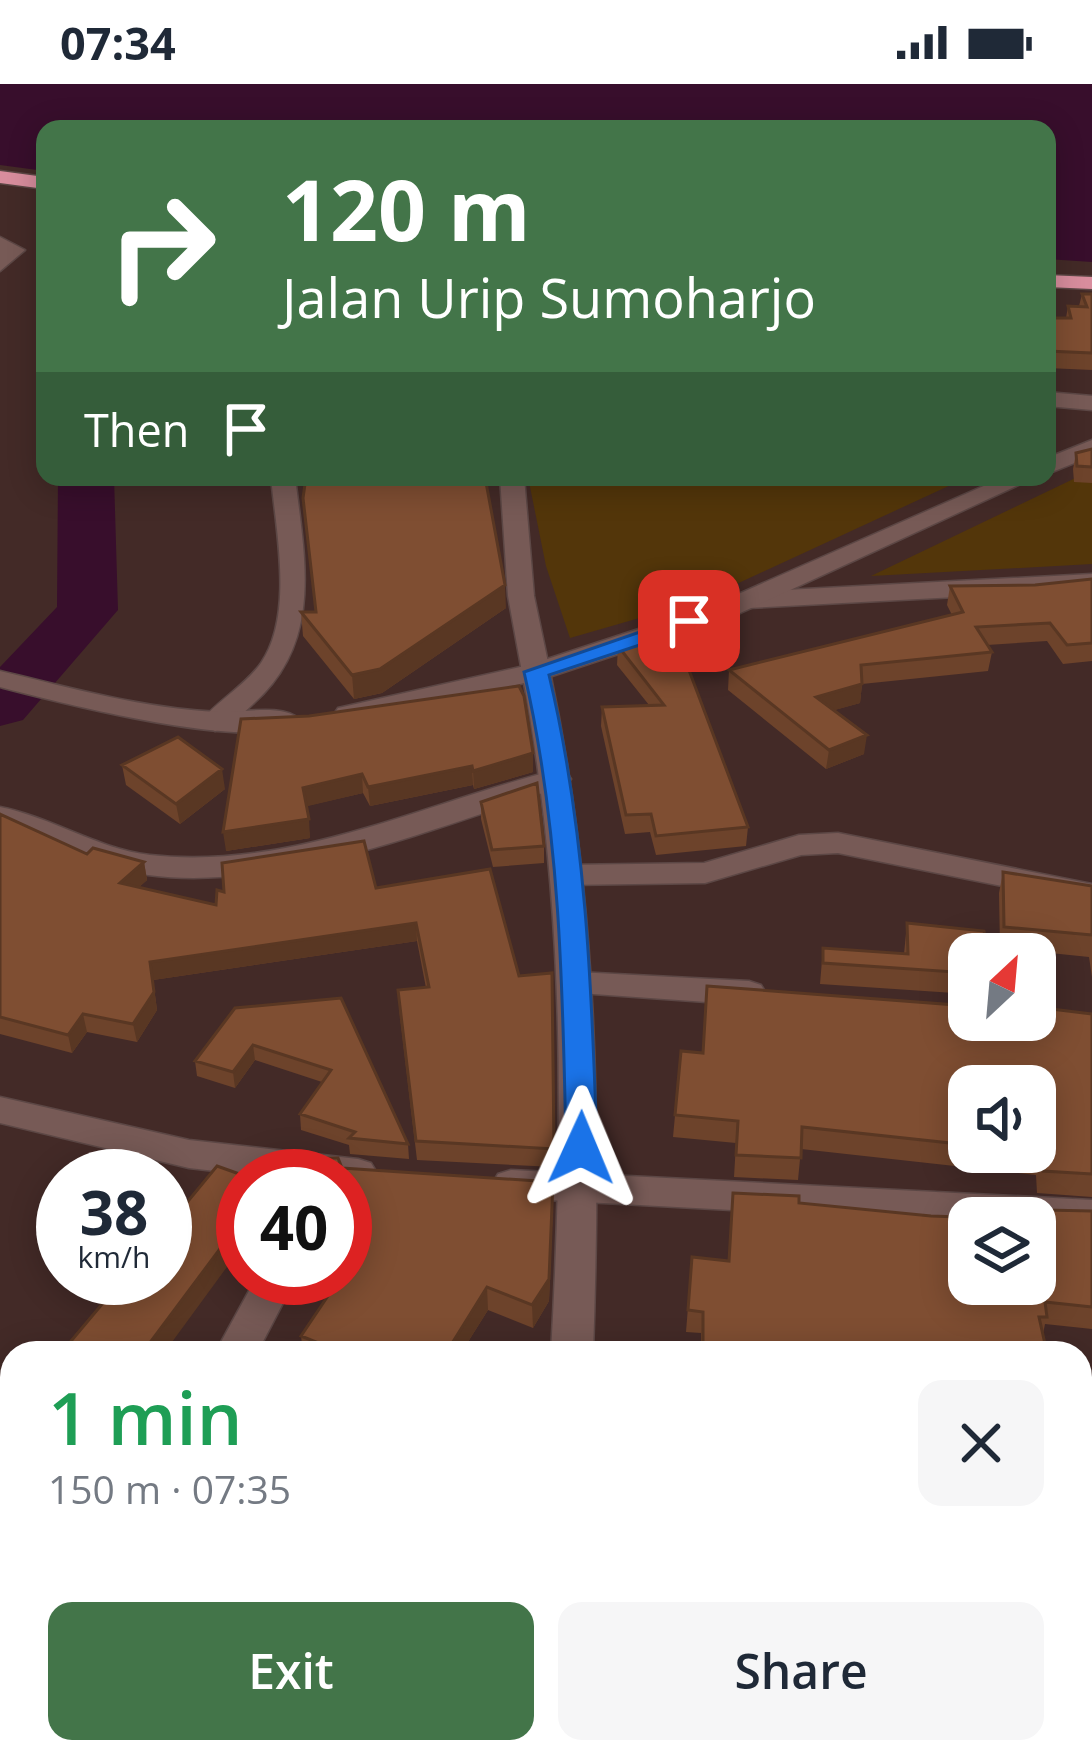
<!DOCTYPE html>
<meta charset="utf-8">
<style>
body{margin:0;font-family:"Open Sans",sans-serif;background:#f6f6f7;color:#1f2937;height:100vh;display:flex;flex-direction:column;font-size:45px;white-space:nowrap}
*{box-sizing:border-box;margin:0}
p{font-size:39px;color:#747a83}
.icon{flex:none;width:66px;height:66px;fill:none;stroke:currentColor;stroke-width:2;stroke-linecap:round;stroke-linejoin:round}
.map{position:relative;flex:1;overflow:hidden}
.details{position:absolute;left:0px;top:1257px;width:1092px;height:423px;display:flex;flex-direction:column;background:#fff;border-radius:36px 36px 0 0;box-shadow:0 6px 30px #0003}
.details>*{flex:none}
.banner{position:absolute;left:36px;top:36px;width:1020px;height:366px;border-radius:24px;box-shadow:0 6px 30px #0003;background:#437549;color:#fff;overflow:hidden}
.needle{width:78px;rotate:26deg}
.controls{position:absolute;left:948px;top:849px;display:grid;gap:24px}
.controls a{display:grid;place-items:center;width:108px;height:108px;border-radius:24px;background:#fff;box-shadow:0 6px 30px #0003;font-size:60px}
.speed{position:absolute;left:36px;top:1065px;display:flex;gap:24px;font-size:60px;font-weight:700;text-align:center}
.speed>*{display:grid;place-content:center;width:156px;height:156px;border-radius:50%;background:#fff;box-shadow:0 6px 30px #0003;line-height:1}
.speed small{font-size:30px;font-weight:400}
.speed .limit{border:18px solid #d22;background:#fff;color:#111}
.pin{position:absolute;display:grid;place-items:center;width:102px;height:102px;color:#fff;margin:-51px;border-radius:24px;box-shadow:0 6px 18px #0006}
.me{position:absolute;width:132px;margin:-66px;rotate:1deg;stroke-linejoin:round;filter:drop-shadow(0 0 9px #0008)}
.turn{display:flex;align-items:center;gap:42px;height:252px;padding:0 48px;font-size:54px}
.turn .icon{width:156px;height:156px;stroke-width:2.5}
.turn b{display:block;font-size:84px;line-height:102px}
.then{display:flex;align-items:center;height:114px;padding:0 48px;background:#0003;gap:24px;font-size:45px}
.round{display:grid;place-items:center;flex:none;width:126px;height:126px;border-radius:24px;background:#f6f6f7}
.summary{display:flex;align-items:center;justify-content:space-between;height:204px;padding:0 48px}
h1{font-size:72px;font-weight:600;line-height:90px;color:#1e9e55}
.primary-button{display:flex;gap:24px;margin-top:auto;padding:24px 48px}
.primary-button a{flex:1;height:138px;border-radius:24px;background:#437549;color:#fff;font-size:48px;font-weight:600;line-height:138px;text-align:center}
.primary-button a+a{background:#f6f6f7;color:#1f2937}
.status{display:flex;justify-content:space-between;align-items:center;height:84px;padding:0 60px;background:#fff;direction:ltr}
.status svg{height:33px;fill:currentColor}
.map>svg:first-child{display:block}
.green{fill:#53360a}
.water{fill:#380e2c}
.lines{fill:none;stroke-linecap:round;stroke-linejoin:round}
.river{fill:#380e2c;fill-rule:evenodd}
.minor-casing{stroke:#5c4745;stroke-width:3}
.tertiary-casing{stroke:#5c4745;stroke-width:3}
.secondary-casing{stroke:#5c4745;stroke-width:3}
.trunk-casing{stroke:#5c4745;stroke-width:3}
.minor{fill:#775a56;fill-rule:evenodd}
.tertiary{fill:#775a56;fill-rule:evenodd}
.secondary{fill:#775a56;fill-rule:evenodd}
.trunk{fill:#d88d9d;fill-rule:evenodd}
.wall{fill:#6d432b;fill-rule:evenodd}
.shaded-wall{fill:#593723}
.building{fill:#7f4e32;stroke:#593723;stroke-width:3}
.route{fill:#1a73e8;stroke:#114b97;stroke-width:3}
</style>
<div class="status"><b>07:34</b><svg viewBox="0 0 49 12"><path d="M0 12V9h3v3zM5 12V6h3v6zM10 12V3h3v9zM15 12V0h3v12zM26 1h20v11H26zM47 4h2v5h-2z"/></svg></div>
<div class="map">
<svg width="1092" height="1678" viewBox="0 0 1092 1678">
<rect width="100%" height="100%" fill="#432a27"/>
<path class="green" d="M1088,388L1092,391V480L871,492Z
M528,393H968L702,516L570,554L546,482Z"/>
<path class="water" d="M0,0H1092V178L1047,175V45H45V87L0,81Z"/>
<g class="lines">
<path class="river" d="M58,393H114L118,526L23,636L0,642V583L57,523Z"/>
<g class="minor-casing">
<path id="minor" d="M0,153L25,166L0,187Z
M1047,308L1092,312V326L1047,322Z
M271,393H295C305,477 323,558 253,620C241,631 230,643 215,647L200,638C218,616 245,602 261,579C294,531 276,447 271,393Z
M500,393H524L534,512L550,588L536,596L522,588L508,512Z
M1092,490V506L748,524L735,516L748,508Z
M556,686L567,689L571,695L567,701C442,741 280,809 148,791C96,783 51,753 0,743V723C51,733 98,765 150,771C290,787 424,719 556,686Z
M838,749L1092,800V820L838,769L801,771L705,799L566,801L550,791L566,781L704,779L799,751Z
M577,888L749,897L761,901L766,909L761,917L749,921L565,908L560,900L565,892Z
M0,1013L189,1056L358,1075L371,1079L377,1089L371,1099L345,1102V1092H259L189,1084L0,1039Z
M511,1086L1092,1116V1146L1035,1143V1134H969V1139L511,1114L498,1110L492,1100L498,1090Z
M256,1194H296L257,1269H215Z
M0,1405L12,1410V1450L0,1445Z
M1080,1619L1092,1620V1668L1080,1667Z
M56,1668H106L102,1678H52Z"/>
</g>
<g class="tertiary-casing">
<path id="tertiary" d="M536,580L550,588C598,814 601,1039 593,1269H551C564,1039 565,815 522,588Z
M524,1668H574L572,1678H522Z"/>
</g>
<g class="secondary-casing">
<path id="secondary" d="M1092,356V372L1047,390V374Z
M1004,393H1036L736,531L546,594L348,639L334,630L338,624L529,581L718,519Z
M0,587C72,604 145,625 219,628C242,629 284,619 300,636C266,673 50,616 0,603Z"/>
</g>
<g class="trunk-casing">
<path id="trunk" d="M0,87L45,93V105L0,99Z
M1047,191L1092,193V205L1047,203Z"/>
</g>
<use href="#minor" class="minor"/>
<use href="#tertiary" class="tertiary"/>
<use href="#secondary" class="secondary"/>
<use href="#trunk" class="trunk"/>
</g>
<path class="wall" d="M1082,210H1092V286L1047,284V234H1066L1068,222H1079Z
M1092,365V399L1074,398L1073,385L1076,369Z
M1092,495V577L1063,580L1047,557L987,561L992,568L988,587L862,600L860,619L834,626L864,670L826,685L728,606L729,586L952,531L947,521L950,502L1035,501Z
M506,524L382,609L354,615L303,552L301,528Z
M675,549L748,743L746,762L656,771L650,748L625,750L601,642L602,623L649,621L617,581L618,562Z
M241,635L533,688L474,705L473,701L370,722L363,709L306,722L310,754L226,767Z
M122,681L225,705L180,740L126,701Z
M481,718L544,762V779L493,783L481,735Z
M0,730L87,770L144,778L147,796L139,803L216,821L224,808L376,804L519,892L552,889L554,1083L417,1076L399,924L426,904L417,857L153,896L157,926L137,958L87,948L72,969L0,950Z
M1003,788L1092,802V893L1089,873L1000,864L999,809Z
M907,839L969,870V910L820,900L823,864L904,870Z
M341,914L408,1060L409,1075L350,1070L349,1061L301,1046L300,1030L322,998L255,976L235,1004L197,992L195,977Z
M1092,930V1113L1037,1109L1036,1091L801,1065L798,1096L734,1093L736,1059L673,1053L681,967L702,969ZM969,1002L1035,1068H969Z
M342,1084L553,1120L549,1217L533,1244L488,1226L461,1269H303L301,1252L356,1170L345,1164V1092Z
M799,1119L931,1132L1044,1136L1046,1126L1092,1127V1245L1045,1240L1043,1250L1047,1269H701V1249L686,1248L692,1173L728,1177Z
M1080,1393H1092V1528L1080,1529Z
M0,1442L12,1444V1654L0,1652Z"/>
<path class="shaded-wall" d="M505,501L506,524L382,609L354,615L352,591Z
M862,600L860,619L814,632L816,613Z
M867,651L864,670L826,685L829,666Z
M533,669V688L474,705L473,687Z
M472,682L473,701L370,722L368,703Z
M222,685L225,705L180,740L176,720Z
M362,690L363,709L304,723L303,704Z
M309,735L310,754L226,767L223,748Z
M144,778L147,796L124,817L120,799Z
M416,839L417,857L153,896L157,926L137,958L133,940L150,878Z
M83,930L87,948L72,969L68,951Z
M253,961L255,976L235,1004L233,988Z
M553,1120L549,1217L533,1244L532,1221Z
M243,1134V1161L164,1269H143Z
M487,1203L488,1226L461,1269H446Z
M476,1668H482L480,1678H473Z"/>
<path class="building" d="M1082,210H1092V269L1047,267V234H1071L1068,222L1087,223Z
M1092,365V383L1077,382L1076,369Z
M306,393H485L505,501L380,585L352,591L301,528H316L303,414Z
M1092,495V559L1067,561L1050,539L976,543L992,568L861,581L862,600L816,613L867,651L829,666L729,586L963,528L950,502L1035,501Z
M675,549L748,743L656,752L651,730L626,731L602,623L664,621L618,562Z
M519,602L524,612L533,669L473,687L472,682L368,703L362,690L303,704L309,735L223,748L241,635L309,632Z
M178,653L222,685L176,720L122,681Z
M537,699L544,762L492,766L481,718Z
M0,730L87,770L93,764L144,778L120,799L216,821L217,806L224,808L222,779L364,757L376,804L490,785L519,892L552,889L554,1065L416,1057L398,906L429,903L416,839L150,878L154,908L133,940L83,930L68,951L0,933Z
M1003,788L1092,802V851L1004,843Z
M907,839L984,847L988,870H969V889L823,879V864L908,870Z
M707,902L969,922V936H1035V923L1092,930V1090L1043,1087L1041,1069L1032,1068H1035V1002H969V1061L802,1043L801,1074L736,1071L738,1037L675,1031L681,967L703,969Z
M341,914L408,1060L349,1054L355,1048L300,1030L331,986L253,961L233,988L195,977L235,924Z
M322,1074H338L342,1084L553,1098L549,1195L532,1221L487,1203L446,1269H309L316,1258L301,1252L340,1194H345V1186L367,1154L345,1143V1092H304Z
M217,1082L245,1092H243V1134L143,1268L145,1269H61L124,1194H165V1145Z
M733,1109L799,1112V1119L931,1132L988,1134H969V1200H1035V1136L1047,1137L1046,1126L1092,1127V1223L1045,1218L1047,1233H1039L1047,1269H703V1228L688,1226L692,1173L729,1177Z
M1080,1393H1092V1508L1080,1509Z
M0,1442L12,1444V1636L0,1634Z
M135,1668H476L473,1678H131Z
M712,1668H1018V1678H711Z"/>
<path class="route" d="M689,531L697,533V542L549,591C586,746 592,906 597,1064L592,1072H570L566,1064C563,904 560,744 524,588Z"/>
</svg>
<div class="controls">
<a><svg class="needle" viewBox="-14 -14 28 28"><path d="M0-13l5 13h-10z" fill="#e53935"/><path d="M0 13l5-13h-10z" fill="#747a83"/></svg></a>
<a><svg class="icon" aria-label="sound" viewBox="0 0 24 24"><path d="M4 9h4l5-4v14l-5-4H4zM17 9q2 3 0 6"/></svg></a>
<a><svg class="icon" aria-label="layers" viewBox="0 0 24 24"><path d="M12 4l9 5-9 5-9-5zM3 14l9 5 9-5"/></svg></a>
</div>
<div class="speed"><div>38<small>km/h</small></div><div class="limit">40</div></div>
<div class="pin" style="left:689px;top:537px;background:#d93025"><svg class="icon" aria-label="arrive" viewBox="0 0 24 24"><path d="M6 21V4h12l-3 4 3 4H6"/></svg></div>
<svg class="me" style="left:581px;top:1064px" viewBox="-20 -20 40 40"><path d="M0-17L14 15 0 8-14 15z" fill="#1a73e8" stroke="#fff" stroke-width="4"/></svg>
<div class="banner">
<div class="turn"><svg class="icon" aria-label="right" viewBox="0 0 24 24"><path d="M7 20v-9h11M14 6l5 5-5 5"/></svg><div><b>120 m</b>Jalan Urip Sumoharjo</div></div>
<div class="then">Then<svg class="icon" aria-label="arrive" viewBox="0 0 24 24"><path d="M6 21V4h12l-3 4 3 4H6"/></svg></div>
</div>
<section class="details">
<div class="summary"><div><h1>1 min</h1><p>150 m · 07:35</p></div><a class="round"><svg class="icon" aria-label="close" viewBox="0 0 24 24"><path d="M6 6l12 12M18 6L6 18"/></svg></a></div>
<div class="primary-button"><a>Exit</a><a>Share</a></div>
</section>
</div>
